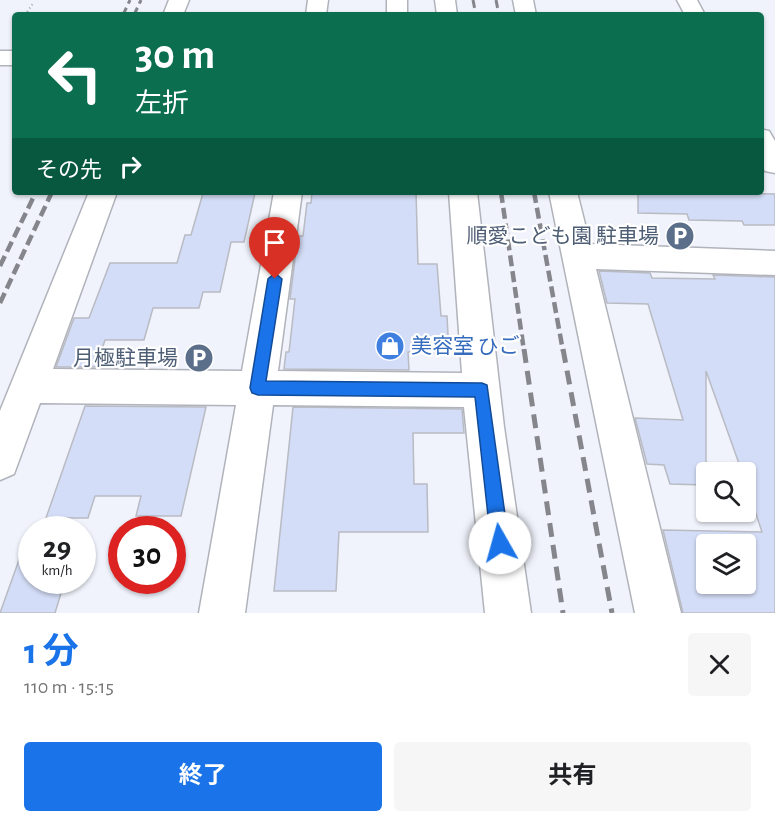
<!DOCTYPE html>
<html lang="ja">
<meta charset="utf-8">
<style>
body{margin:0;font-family:"Alegreya Sans","Noto Sans JP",sans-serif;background:#f6f6f6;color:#202124;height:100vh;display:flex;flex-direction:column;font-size:22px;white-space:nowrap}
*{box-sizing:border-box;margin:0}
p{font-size:20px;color:#757577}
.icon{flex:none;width:33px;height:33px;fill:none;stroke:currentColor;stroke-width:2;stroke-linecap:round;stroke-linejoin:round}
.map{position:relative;height:613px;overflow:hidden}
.details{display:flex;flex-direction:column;background:#fff;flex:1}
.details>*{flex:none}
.banner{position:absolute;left:12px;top:12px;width:752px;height:183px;border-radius:6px;box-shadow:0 2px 4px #0004;background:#0b6e4f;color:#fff;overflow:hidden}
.buttons{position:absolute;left:696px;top:462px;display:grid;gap:12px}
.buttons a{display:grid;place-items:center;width:60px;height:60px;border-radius:6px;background:#fff;box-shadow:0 2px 4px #0004;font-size:30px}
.speed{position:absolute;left:18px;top:516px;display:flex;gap:12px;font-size:30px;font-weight:700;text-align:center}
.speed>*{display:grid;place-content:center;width:78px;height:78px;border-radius:50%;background:#fff;box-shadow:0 2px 4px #0004;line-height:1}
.speed small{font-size:15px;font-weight:400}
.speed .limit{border:9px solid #d22;background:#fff;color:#111}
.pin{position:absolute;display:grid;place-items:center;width:51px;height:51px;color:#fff;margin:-62px -26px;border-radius:50% 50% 50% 0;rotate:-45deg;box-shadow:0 0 6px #0007}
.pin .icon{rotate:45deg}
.me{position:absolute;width:66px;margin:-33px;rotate:353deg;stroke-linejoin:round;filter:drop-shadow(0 0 4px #0008)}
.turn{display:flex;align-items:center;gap:21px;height:126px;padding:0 24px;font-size:27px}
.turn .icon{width:78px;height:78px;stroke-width:2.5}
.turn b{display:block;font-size:42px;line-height:51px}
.then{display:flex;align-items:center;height:57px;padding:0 24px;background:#0003;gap:12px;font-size:22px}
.round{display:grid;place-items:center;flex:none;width:63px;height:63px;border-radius:6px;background:#f6f6f6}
.headline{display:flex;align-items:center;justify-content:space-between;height:102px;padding:0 24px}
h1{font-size:36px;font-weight:700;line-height:45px;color:#1a73e8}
.action{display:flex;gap:12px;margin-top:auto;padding:12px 24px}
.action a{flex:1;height:69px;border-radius:6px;background:#1a73e8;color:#fff;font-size:24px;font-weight:700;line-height:69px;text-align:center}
.action a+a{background:#f6f6f6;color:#202124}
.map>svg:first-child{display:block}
.building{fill:#d4ddf7;stroke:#b9bbc3;stroke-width:1.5;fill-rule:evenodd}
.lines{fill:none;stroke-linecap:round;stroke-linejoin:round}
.minor-casing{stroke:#b1b3bb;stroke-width:3}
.path{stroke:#9fa1a8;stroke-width:2;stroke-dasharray:1 3;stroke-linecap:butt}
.minor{fill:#fff;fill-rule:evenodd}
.rail-far2{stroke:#85868c;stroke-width:3;stroke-dasharray:8 4.5;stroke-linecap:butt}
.rail-far1{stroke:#85868c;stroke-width:4.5;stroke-dasharray:11 5;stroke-linecap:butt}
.rail{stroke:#85868c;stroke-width:5;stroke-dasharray:14 8;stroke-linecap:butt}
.route{fill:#1a73e8;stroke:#114b97;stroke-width:1.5}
.labels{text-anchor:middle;stroke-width:4.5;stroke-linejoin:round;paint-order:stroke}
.service-label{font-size:21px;fill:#4e5e75;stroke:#fff;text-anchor:end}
.shop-label{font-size:21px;fill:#366cbe;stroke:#fff;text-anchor:start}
</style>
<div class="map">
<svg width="775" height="613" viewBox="0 0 775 613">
<rect width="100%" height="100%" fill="#f0f3fc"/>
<path class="building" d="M312,192H416L418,264H437L441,316H447L449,353L408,352L409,370L284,369L286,352H289L295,299H290L298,236H303L307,203H311Z
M638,192L775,194V225H744L742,221L689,220L687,214L638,213Z
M203,193H255L244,242H231L220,292H203L199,308H153L144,340H105L96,367H56L74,318H89L110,263H177L185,235H191Z
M599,271L650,273L652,278L715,279L713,275L775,277V613H683L663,530L762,532L746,484V472H742L706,371V485L670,484L664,465L647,464L635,418L683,420L648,304L607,303ZM706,544H746V584H706Z
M85,406L206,407L181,516H136L141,496H95L88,518H46Z
M293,407L462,409L464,433H413L414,484H427L428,532H339L336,591H274Z
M29,532H32V580H65L55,613H0Z"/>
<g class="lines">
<g class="minor-casing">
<path id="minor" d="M169,0H189L183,15H163Z
M308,0H328L326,15H306Z
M387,0H407V15H387Z
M435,0H455L457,15H437Z
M513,0H533L536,15H516Z
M677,0H697L705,15H685Z
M0,51H15V65H0Z
M760,129L769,131L775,141V173L765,171L760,162Z
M89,192H117L53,369L242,371L274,192H302L278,371L462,373L449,192H477L504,427L531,613H485L464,407L273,405L245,613H199L236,405L40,403L14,474L0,480V411Z
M549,192H577L590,244L775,251V275L596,269L681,613H635Z"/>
</g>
<path class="path" d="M25,15L34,2"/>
<use href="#minor" class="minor"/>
<path class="rail-far2" d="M473,0L476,15
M496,0L499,15
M123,15L130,0
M134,15L141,0"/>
<path class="rail-far1" d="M501,192L524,351
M534,192L563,351
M0,266L36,192
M0,303L52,192"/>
<path class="rail" d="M524,349L563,613
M563,349L612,613"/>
</g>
<path class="route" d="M275,273L282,279L266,381L482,383L487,385L509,543L506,550L500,552L493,550L491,543L475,397L258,395L252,393L250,388L268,279Z"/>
<defs>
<g id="parking-disc" transform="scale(1.5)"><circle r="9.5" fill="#5c6f8a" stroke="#fff"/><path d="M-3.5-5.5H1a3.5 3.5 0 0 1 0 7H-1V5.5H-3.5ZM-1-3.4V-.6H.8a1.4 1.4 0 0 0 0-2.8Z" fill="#fff"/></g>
<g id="shop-disc" transform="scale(1.5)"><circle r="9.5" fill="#3f7fe0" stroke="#fff"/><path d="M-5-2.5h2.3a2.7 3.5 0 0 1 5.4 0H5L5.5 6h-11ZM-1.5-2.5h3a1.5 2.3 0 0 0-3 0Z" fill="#fff"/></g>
</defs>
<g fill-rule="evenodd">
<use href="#parking-disc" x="680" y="236"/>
<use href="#shop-disc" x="390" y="346"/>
<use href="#parking-disc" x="199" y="358"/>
</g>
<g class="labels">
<g class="service-label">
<text x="659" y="243">順愛こども園 駐車場</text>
<text x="178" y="365">月極駐車場</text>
</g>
<g class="shop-label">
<text x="411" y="353">美容室 ひご</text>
</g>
</g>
</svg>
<div class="buttons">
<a><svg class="icon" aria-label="search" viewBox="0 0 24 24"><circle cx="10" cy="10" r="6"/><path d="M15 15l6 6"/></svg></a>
<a><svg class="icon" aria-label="layers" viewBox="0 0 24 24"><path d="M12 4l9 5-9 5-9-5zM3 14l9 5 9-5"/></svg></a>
</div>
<div class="speed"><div>29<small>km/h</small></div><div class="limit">30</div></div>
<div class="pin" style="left:275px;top:279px;background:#d93025"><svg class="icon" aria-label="arrive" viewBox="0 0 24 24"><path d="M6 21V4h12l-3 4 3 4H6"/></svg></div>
<svg class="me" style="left:500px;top:543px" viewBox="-20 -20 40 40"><circle r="19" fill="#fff"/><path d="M0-13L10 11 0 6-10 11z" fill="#1a73e8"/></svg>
<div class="banner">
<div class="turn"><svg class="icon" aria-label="left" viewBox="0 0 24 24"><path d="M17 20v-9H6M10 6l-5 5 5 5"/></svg><div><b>30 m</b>左折</div></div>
<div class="then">その先<svg class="icon" aria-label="right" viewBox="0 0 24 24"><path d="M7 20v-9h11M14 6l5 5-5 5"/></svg></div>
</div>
</div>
<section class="details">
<div class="headline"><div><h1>1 分</h1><p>110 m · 15:15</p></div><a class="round"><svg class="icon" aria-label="close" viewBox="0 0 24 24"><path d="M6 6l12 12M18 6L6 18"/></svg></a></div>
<div class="action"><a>終了</a><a>共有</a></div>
</section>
